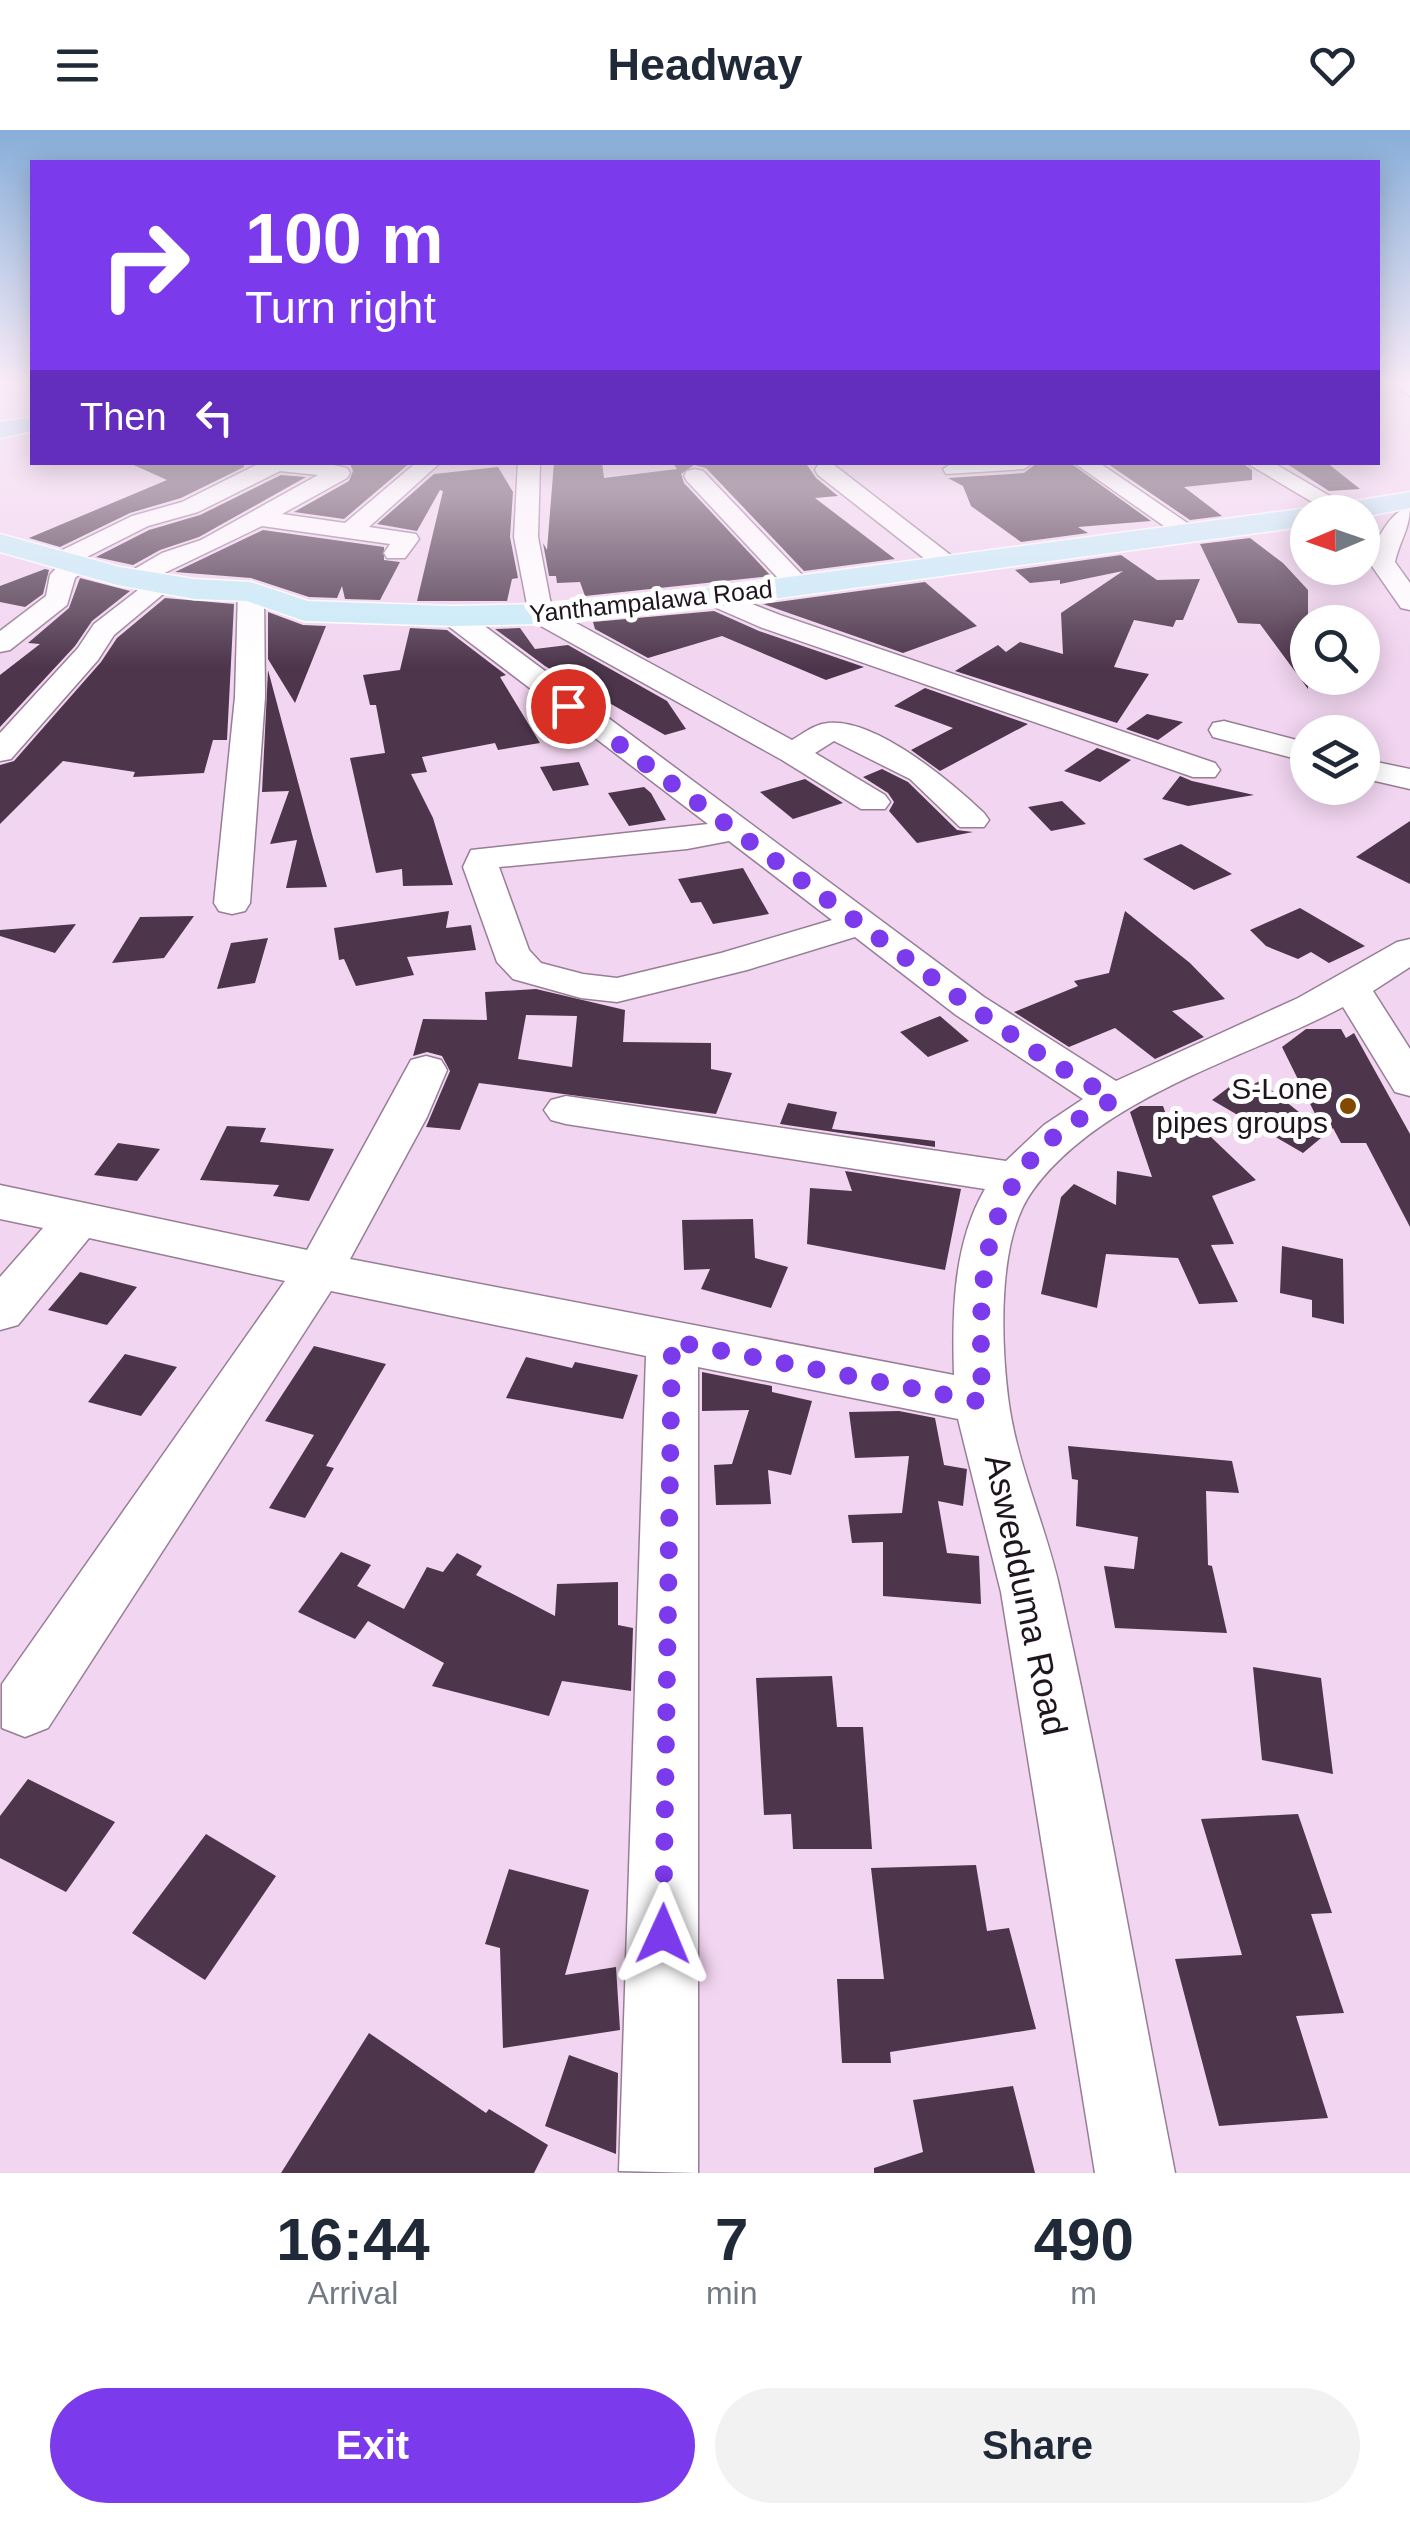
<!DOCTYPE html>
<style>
body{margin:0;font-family:Arial,sans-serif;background:#f2f2f3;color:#1f2937;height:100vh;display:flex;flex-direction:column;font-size:38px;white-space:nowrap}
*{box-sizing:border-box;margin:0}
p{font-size:32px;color:#747a83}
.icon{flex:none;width:55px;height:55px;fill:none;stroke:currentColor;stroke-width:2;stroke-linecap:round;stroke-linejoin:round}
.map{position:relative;height:2043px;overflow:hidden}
.details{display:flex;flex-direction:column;background:#fff;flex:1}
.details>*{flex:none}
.banner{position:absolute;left:30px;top:30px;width:1350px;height:305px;border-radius:0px;box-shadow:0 5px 25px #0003;background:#7c3aed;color:#fff;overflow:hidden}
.needle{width:65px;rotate:268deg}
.buttons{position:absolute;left:1290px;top:365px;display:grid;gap:20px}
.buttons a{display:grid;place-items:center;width:90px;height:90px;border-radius:50%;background:#fff;box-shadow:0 5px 25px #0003;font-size:50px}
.pin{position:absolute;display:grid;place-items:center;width:85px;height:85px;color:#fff;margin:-42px;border:5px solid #fff;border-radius:50%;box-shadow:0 2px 10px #0007}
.me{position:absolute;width:110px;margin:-55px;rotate:1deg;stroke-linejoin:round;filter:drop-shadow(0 0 8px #0008)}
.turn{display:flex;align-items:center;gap:35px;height:210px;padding:0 50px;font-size:45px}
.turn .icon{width:130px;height:130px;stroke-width:2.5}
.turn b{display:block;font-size:70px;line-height:85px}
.then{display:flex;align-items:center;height:95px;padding:0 50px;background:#0003;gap:20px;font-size:38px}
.eta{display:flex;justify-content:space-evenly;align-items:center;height:170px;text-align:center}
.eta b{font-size:60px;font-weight:600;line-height:70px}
.button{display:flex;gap:20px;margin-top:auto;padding:20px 50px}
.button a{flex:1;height:115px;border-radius:60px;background:#7c3aed;color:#fff;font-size:40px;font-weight:600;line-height:115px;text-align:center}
.button a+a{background:#f2f2f3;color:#1f2937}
header{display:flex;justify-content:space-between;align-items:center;height:130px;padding:0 50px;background:#fff;font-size:45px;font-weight:600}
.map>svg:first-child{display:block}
.building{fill:#4d364c;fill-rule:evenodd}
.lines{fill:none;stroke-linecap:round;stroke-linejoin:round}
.minor-casing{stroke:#977e96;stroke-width:3}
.major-casing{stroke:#fff;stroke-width:3}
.highway-casing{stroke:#fff;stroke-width:3}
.minor{fill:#fff;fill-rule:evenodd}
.major{fill:#c8ebf8;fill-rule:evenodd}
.highway{fill:#a3ddf3;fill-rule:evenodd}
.route{stroke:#7c3aed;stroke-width:18;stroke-dasharray:0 32.4}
.poi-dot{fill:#844900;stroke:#fff;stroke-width:4}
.labels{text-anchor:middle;stroke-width:10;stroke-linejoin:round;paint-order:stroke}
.far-street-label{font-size:25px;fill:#1f151f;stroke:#fff}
.poi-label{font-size:30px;fill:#1f151f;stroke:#fff;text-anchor:end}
.near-street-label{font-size:35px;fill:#1f151f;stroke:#fff}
</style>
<header><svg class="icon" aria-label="menu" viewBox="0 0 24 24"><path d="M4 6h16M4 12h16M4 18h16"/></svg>Headway<svg class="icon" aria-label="heart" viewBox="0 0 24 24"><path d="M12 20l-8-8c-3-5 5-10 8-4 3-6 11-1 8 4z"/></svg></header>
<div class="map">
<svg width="1410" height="2043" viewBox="0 0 1410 2043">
<rect width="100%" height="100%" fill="#f2d5f0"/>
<path class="building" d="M127,332H244V337L181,368L130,383L60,417L29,408L167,350Z
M349,332H411L344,389L294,382L349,351L353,341Z
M554,332H602L604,348L677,339L672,332H805L816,348L838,366L815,368L895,429L804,441L706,338L694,335L681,344L684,353L771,446L585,466L580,452L557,453L556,446H549L543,413L547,420Z
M1038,332H1069L1151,391L1078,397L1088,403L1021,412L971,376L963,356L948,348L1024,343Z
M1105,332H1241L1252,340V350L1184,357L1222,386L1190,390Z
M1284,332H1326L1360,359L1329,361Z
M498,337L513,362L510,407L518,448L512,449L507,471H417L443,361L440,360L417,401L377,394L434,344Z
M281,345L306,347L199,407L160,420L133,435L96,427L149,400L200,385Z
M263,400L384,417V430L400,432L380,470L345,469L342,456L337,468L309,467L251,448L175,442Z
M1250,408L1283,433L1308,460V559L1260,494L1238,493L1200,414Z
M1121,425L1157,450L1200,449L1183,490H1176L1173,497L1134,490L1114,537L1149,544L1117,593L955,541L998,515L1006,522L1020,512L1063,524L1061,483L1123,441L1060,454V450L1030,453L1015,440Z
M45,439L49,440L43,464L25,477L0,472V456Z
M80,448L130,461L92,491L75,516L0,597V545L40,514L28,513L69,478Z
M925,452L977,496L903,523L763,474Z
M165,468L234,474L227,610H213L204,643L133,647L135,642L63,631L0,694V635L14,631L101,532L117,508Z
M714,481L759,501L864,537L826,550L722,506L648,528L595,499L593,492Z
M268,482L303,495L326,496L295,573L268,529Z
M410,498L447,500L506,545L500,547L540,613L498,620L495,613L422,627L427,642L411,644L433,688L453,755L403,756L402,739L376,743L350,628L385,623L376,575H370L363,545L400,540Z
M520,498L535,519L568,515L667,571L686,599L665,605L545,536L495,499Z
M268,540L313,708L327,757L286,758L297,710L270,714L289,661L262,662Z
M925,558L1028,594L940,641L911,620L953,598L894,576Z
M1147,584L1183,592L1158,610L1126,599Z
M1097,618L1131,630L1100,652L1064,641Z
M579,632L589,655L553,661L540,637Z
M882,639L908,652L957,700L973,702L917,713L889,681L894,672L888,663L863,647Z
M1180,646L1192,651L1254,665L1188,676L1162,669Z
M805,649L843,673L793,689L760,662Z
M644,657L651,663L666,690L629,696L608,663Z
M1062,671L1086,694L1051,701L1028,677Z
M1410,691V754L1356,727Z
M1181,714L1232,744L1194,760L1143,729Z
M743,738L769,784L713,794L701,772L691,773L678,749Z
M1300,778L1365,816L1329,833L1311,822L1298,829L1266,816L1250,800Z
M449,781L446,798L471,795L476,820L407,827L414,845L356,856L344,829L339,830L334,798Z
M1125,781L1190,833L1225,869L1172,881L1204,907L1155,929L1115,898L1069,917L1014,882L1078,856L1074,851L1109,843Z
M194,786L164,828L112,833L140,787Z
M76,794L55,823L0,806V800Z
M268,808L255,853L217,859L231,813Z
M536,859L625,880L623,912L711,913V939L732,943L716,984L479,953L460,1000L426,997L450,941L442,926L427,922L413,926L423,889L487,890L485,862ZM526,885L577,886L572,937L518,929Z
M940,886L969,911L928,927L900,902Z
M1306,899H1341L1346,908L1354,903L1410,1004V1097L1366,1013H1341L1333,998L1303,1023L1212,970L1237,951L1247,957L1260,951L1324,1002L1282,917Z
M788,973L837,982L832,999L935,1011V1017L780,994Z
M1140,976H1163L1172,1001L1190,987L1256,1050L1212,1066L1234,1114L1211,1115L1238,1172L1199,1174L1178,1128L1106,1124L1097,1178L1041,1164L1061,1067L1074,1054L1116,1075L1117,1041L1152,1047L1130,982Z
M227,996L266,998L260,1012L334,1019L309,1071L273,1066L279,1055L200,1050Z
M118,1013L160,1019L137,1051L94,1045Z
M845,1041L961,1059L945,1140L807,1114L810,1058L852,1061Z
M753,1089L755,1128L788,1137L771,1178L701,1159L710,1139L684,1140L682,1090Z
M1282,1116L1343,1129L1344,1194L1312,1187V1170L1280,1163Z
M80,1142L137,1157L107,1195L48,1180Z
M314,1216L386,1234L326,1336L334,1338L305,1388L269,1378L314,1305L265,1291Z
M125,1224L177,1237L141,1286L88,1272Z
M526,1227L572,1238L575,1232L638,1245L623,1289L506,1268Z
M702,1242L772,1256V1262L812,1271L791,1345L768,1340L771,1374L716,1375L714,1335L732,1334L749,1280L702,1281Z
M899,1281L935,1288L944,1335L967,1339L963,1376L938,1371L947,1423L979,1426L981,1474L883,1466V1412L852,1413L848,1385L902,1383L909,1326L855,1328L849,1282Z
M1068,1316L1232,1331L1239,1363L1206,1361L1208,1435L1212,1436L1227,1503L1115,1498L1104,1436L1134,1439L1138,1407L1076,1396L1078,1350L1072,1349Z
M341,1422L371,1435L357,1456L404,1479L427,1437L443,1442L457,1423L482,1436L476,1445L555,1486L557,1454L618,1452V1495L633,1498L631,1561L562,1551L549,1586L432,1556L444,1533L368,1491L355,1509L298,1482Z
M1253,1537L1321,1548L1333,1644L1262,1630Z
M832,1546L837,1597H863L872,1719H793L791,1684L764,1685L756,1548Z
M28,1649L115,1692L66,1762L0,1728V1686Z
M1298,1684L1332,1783L1311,1784L1344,1883L1296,1886L1328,1988L1219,1996L1175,1829L1242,1825L1201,1689Z
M206,1704L276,1746L205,1850L132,1803Z
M976,1735L987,1801L1009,1798L1036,1899L890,1922L891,1933H842L837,1849H884L871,1738Z
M509,1739L589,1760L565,1845L616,1837L620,1900L503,1918L500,1818L485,1814Z
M369,1903L486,1983L489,1979L548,2015L534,2043H281Z
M569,1925L618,1943L616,2024L545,1996Z
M1013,1956L1035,2043H874V2038L923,2022L913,1970Z"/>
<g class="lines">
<g class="minor-casing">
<path id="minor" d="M1390,251H1410V266Z
M262,332H320L347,338L350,343L347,348L282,384L345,393L417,332H441L369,397L416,404L419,409L405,428H387L384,423L390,414L262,396L152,449L170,450L174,455L114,505L98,530L11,629L0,631V603L78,518L94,494L151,450L133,458L124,455L120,450L124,445L162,423L201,410L318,345L280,341L198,382L148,396L81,430L89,436L75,448L67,475L10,520L0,522V501L46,466L50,445L56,438L46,431L50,426L132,386L182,372Z
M518,332H540L538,407L552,480L792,610C804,603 815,594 828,593C876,588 951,652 984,683L989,690L984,697H960L910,649L834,611L815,623L885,665L890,672L885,679H861L782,630L530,490L514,407Z
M954,332H1034L1024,339L946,344L943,339Z
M1073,332H1098L1202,403L1190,410L1181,408Z
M1245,332H1272L1357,382H1329Z
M826,333L834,335L957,430L961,435L957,440H939L818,345L815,340L818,335Z
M695,339L703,341L808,451L812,456L808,461H790L687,351L684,346L687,341Z
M1410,376C1410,399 1400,410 1395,432L1410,453V480L1401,478L1369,432C1375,412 1389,382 1410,376Z
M251,454L264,462L265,567L250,773L245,781L232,784L219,781L214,773L235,567L238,462Z
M714,459L780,485L1215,633L1220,640L1215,647H1193L760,497L705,473L701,467Z
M453,478L463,480L984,867L1116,951L1298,868L1397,812L1410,809V837L1373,861L1410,919V966L1395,962L1343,877C1244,929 1102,966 1033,1060C997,1108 1001,1209 1008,1267C1016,1334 1047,1397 1061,1464C1104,1656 1137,1850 1175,2043H1095L1001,1462L958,1289L698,1237V2043L619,2041L646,1226L331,1161L48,1598L25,1607L2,1598V1554L285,1151L89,1108L18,1195L0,1200V1147L43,1098L0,1089V1055L307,1120L411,930L426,926L441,930L447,940L427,987L350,1129L954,1245C952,1183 953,1114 985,1059L566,994L551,990L544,980L551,970L566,966L1006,1031L1044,995L1083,969L956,885L855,807L747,840L617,872L581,868L513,849L497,832L463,737L471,720L708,694L443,492L440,486ZM729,711L832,790L721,823L617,848L583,844L541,833L529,820L499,737L687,719Z
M1224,591L1308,613V632L1213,607L1209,600L1213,593Z
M1362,629L1410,639V659L1362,648Z"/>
</g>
<g class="major-casing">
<path id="major" d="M1410,362V378L1362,387V382H1328L1332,376L1342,373Z
M1308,378L1319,382H1308V396L714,477L539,494L453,496L304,491L247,471L194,469L117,455L0,422V404L120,437L194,449L251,452L308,471L453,476L539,474L714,457Z"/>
</g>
<g class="highway-casing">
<path id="highway" d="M32,287V301L0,308V292Z"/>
</g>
<use href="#minor" class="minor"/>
<use href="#major" class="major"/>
<use href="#highway" class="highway"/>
</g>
<linearGradient id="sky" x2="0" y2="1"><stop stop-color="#87aed9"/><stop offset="0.47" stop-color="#f9ecf8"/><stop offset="1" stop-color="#f9ecf8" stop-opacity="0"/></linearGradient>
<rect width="1410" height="537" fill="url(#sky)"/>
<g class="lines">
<path class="route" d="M568,576L970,876L1051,932L1114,969C1097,979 1077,989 1061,1001C972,1071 980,1170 982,1272L672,1211L663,1804"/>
</g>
<circle class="poi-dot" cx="1348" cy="976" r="10"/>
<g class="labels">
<g class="far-street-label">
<text transform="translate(651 471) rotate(-6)" y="9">Yanthampalawa Road</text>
</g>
<g class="poi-label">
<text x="1328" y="969">S-Lone<tspan x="1328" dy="34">pipes groups</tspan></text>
</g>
<g class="near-street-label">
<text transform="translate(1026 1465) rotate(78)" y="12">Aswedduma Road</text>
</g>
</g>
</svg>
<div class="buttons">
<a><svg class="needle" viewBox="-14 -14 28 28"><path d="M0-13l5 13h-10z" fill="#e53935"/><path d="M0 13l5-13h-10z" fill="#747a83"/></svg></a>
<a><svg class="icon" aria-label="search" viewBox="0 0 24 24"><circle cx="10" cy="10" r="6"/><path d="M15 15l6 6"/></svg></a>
<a><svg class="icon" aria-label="layers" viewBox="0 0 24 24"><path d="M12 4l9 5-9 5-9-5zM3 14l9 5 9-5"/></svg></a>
</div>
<div class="pin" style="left:568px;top:576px;background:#d93025"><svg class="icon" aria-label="arrive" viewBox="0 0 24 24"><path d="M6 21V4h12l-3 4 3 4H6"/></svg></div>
<svg class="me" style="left:663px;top:1804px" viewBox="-20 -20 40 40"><path d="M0-17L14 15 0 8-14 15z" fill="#7c3aed" stroke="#fff" stroke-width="4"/></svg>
<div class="banner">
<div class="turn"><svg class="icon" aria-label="right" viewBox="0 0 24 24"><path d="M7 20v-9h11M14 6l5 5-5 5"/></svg><div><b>100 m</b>Turn right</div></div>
<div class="then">Then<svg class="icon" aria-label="left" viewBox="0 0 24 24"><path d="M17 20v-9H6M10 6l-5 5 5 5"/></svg></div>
</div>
</div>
<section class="details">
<div class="eta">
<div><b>16:44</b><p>Arrival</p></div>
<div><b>7</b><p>min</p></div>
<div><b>490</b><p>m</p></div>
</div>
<div class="button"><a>Exit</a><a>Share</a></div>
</section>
